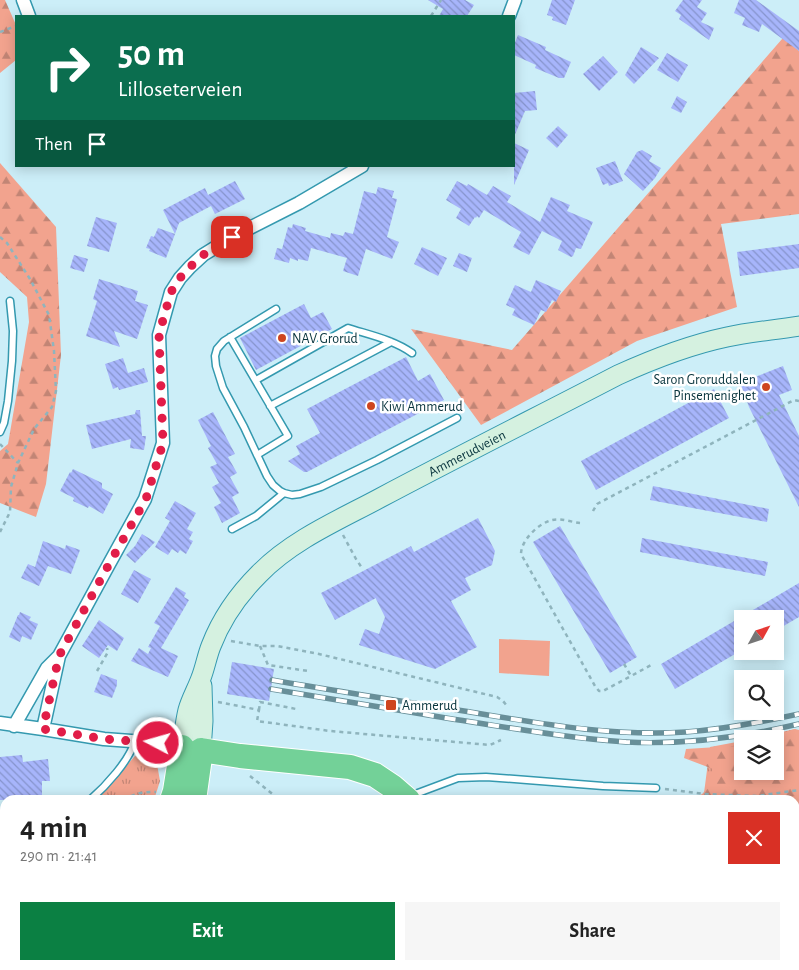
<!DOCTYPE html>
<meta charset="utf-8">
<style>
body{margin:0;font-family:"Alegreya Sans",sans-serif;background:#f6f6f6;color:#222;height:100vh;display:flex;flex-direction:column;font-size:19px;white-space:nowrap}
*{box-sizing:border-box;margin:0}
p{font-size:16px;color:#767676}
.icon{flex:none;width:28px;height:28px;fill:none;stroke:currentColor;stroke-width:2;stroke-linecap:round;stroke-linejoin:round}
.map{position:relative;flex:1;overflow:hidden}
.panel{position:absolute;left:0px;top:795px;width:800px;height:175px;display:flex;flex-direction:column;background:#fff;border-radius:15px 15px 0 0;box-shadow:0 2px 12px #0003}
.panel>*{flex:none}
.guide{position:absolute;left:15px;top:15px;width:500px;height:152px;border-radius:0px;box-shadow:0 2px 12px #0003;background:#0b6e4f;color:#fff;overflow:hidden}
.needle{width:32px;rotate:50deg}
.tools{position:absolute;left:734px;top:610px;display:grid;gap:10px}
.tools a{display:grid;place-items:center;width:50px;height:50px;border-radius:0px;background:#fff;box-shadow:0 2px 12px #0003;font-size:25px}
.pin{position:absolute;display:grid;place-items:center;width:42px;height:42px;color:#fff;margin:-21px;border-radius:10px;box-shadow:0 2px 8px #0006}
.me{position:absolute;width:55px;margin:-28px;rotate:276deg;stroke-linejoin:round;filter:drop-shadow(0 0 4px #0008)}
.turn{display:flex;align-items:center;gap:18px;height:105px;padding:0 20px;font-size:22px}
.turn .icon{width:65px;height:65px;stroke-width:2.5}
.turn b{display:block;font-size:35px;line-height:42px}
.then{display:flex;align-items:center;height:48px;padding:0 20px;background:#0003;gap:10px;font-size:19px}
.round{display:grid;place-items:center;flex:none;width:52px;height:52px;border-radius:0px;background:#f6f6f6}
.headline{display:flex;align-items:center;justify-content:space-between;height:85px;padding:0 20px}
h1{font-size:30px;font-weight:700;line-height:38px}
.primary-button{display:flex;gap:10px;margin-top:auto;padding:10px 20px}
.primary-button a{flex:1;height:58px;border-radius:0px;background:#0b8043;color:#fff;font-size:20px;font-weight:700;line-height:58px;text-align:center}
.primary-button a+a{background:#f6f6f6;color:#222}
.map>svg:first-child{display:block}
.grass{fill:url(#grass-tufts)}
.forest{fill:url(#forest-firs)}
.pitch{fill:#f2a38e}
.lines{fill:none;stroke-linecap:round;stroke-linejoin:round}
.stream{stroke:#fda4e8;stroke-width:4.5}
.building{fill:url(#building-back-hatch)}
.lane-casing{stroke:#3499af;stroke-width:9}
.street-casing{stroke:#3499af;stroke-width:15}
.secondary-casing{stroke:#3499af;stroke-width:21}
.highway-casing{stroke:#fff;stroke-width:26}
.path{stroke:#8fb4bd;stroke-width:2.5;stroke-dasharray:4 4;stroke-linecap:butt}
.lane{stroke:#fff;stroke-width:6}
.street{stroke:#fff;stroke-width:12}
.secondary{stroke:#d5f1e0;stroke-width:19}
.highway{stroke:#73d198;stroke-width:24}
.rail-casing{stroke:#688f99;stroke-width:5.5}
.rail{stroke:#fff;stroke-width:4;stroke-dasharray:11;stroke-linecap:butt}
.route{stroke:#e11d48;stroke-width:9;stroke-dasharray:0 16.2}
.poi-dot{fill:#ce451f;stroke:#fff;stroke-width:2}
.labels{text-anchor:middle;stroke-width:5;stroke-linejoin:round;paint-order:stroke}
.poi-label{font-size:14px;fill:#07333c;stroke:#fff;text-anchor:start}
.street-label{font-size:14px;fill:#07333c;stroke:#fff}
</style>
<div class="map">
<svg width="799" height="970" viewBox="0 0 799 970">
<defs>
<pattern id="grass-tufts" width="24" height="20" patternUnits="userSpaceOnUse" patternTransform="scale(1.25)"><rect width="24" height="20" fill="#f2a38e"/><path d="M3 7l-1-3M5 7V3M7 7l1-3M15 17l-1-3M17 17v-4M19 17l1-3" fill="none" stroke="#c28575"/></pattern>
<pattern id="forest-firs" width="22" height="20" patternUnits="userSpaceOnUse" patternTransform="scale(1.25)"><rect width="22" height="20" fill="#f2a38e"/><path d="M5 1l3.5 6h-7zM16 11l3.5 6h-7z" fill="#c28575"/></pattern>
<pattern id="building-back-hatch" width="6" height="6" patternUnits="userSpaceOnUse" patternTransform="scale(1.25)"><rect width="6" height="6" fill="#a7b5fb"/><path d="M-1 5l2 2M0 0l6 6M5-1l2 2" fill="none" stroke="#8694cc"/></pattern>
</defs>
<rect width="100%" height="100%" fill="#cceef8"/>
<path class="grass" d="M795,729L799,732V970H742L746,965H795V800H691L704,793L710,747L742,741V771H775V739H751Z
M135,756L146,758L157,764L160,781L154,800H96Z"/>
<path class="forest" d="M0,0H5L16,25V60L0,73Z
M789,31L799,51V214L721,224L737,307L637,341L481,425L411,329L512,350Z
M0,163L56,227L61,355L46,484L36,517L0,503V451L8,444L29,322L27,297L0,272Z
M795,729L799,730V876H795V800H698L712,781L713,769L684,758L686,749L733,746L742,743V771H775V739H760Z"/>
<path class="pitch" d="M499,639L550,641L549,676L499,673Z"/>
<g class="lines">
<path class="stream" d="M795,862L799,863"/>
</g>
<path class="building" d="M428,0H465L474,5L467,16H439L443,9Z
M552,0H575L566,25L552,20L553,17L547,15Z
M683,0H702L697,7L707,13L701,22L714,28L709,40L679,19L681,15L675,11Z
M739,0H756L799,31V51L762,24L759,32L742,25L745,18L734,13Z
M518,35L546,47L545,50L571,62L564,78H559L535,68L536,65L514,55V45Z
M641,47L659,58L634,84L625,75Z
M667,53L688,65L678,82L657,70Z
M603,56L618,72L599,91L583,74Z
M535,91L537,110L525,111L514,137V93Z
M677,96L687,102L681,113L671,108Z
M558,126L568,135L557,148L546,138Z
M514,143L529,150L514,185Z
M642,150L652,156L649,161L661,168L655,178L643,191L624,174L637,152Z
M615,161L623,181L609,186L608,183L603,185L596,168Z
M235,181L245,199L215,214L211,206L179,223L175,234L163,210L205,188L208,195Z
M457,181L467,186L468,184L487,195L493,186L511,196L507,202L540,222L551,197L570,205L567,211L593,222L581,249L576,248L573,256L571,257L558,250L562,241L542,231L529,255L513,247L521,232L484,210L479,218L477,216L476,218L475,217L469,226L456,218L461,209L446,200Z
M378,187L394,191L392,198L397,199L387,237L399,242L392,259L366,249L358,276L343,271L347,258L311,248L308,261L298,259V261L290,258L289,263L274,259L277,248L282,249L288,227L292,228L293,224L306,228L305,231L330,238L331,233L343,236L345,232L353,234L364,191L376,194Z
M96,217L117,223L109,252L87,246Z
M158,228L175,234L166,258L149,251L150,249L146,248L151,236L154,237Z
M799,244V268L740,276L737,252Z
M422,247L447,258L438,276L414,264Z
M459,253L472,258L467,272L453,266Z
M74,255L88,259L84,272L70,268Z
M99,279L138,291L135,301L148,305L137,339L114,331L120,347L86,336L97,301L93,299Z
M536,280L561,291L556,302L552,300L546,312L541,310L534,325L512,315L515,309L506,305L515,285L531,292Z
M304,304L311,318L323,312L332,329L256,370L240,338Z
M406,357L418,381L430,374L444,400L307,472H304L288,461L300,454L296,446L320,433L307,409Z
M123,358L128,373L144,368L148,382L119,390L118,387L113,389L105,364Z
M783,366L792,390L779,395L799,436V507L749,407L740,383Z
M714,389L729,418L596,490L581,461Z
M136,410H140L142,436H146L144,450L130,448L131,439L92,449L86,425L135,414Z
M213,412L235,454L228,457L237,473L230,477L239,493L232,497L240,513L222,523L214,507L221,503L212,487L219,483L210,467L217,464L208,448L211,446L198,420Z
M73,469L102,483V488L113,494L103,514L89,506L88,508L73,501L74,498L60,491L70,472L71,473Z
M653,486L769,509L767,522L650,500Z
M175,501L196,513L187,529L193,532L189,539L193,541L186,554L180,550L178,553L172,549L168,555L155,547L170,521L165,518Z
M478,518L495,551L492,565L465,578L471,590L451,601L477,647L435,669L359,645L365,629L379,634L385,617L376,599V598L335,620L321,593L411,546L414,552Z
M560,526L637,657L610,673L533,542Z
M142,534L155,542L135,563L126,555L135,546Z
M642,538L768,562L765,576L640,552Z
M43,541L65,549L66,545L80,550L71,574L48,566L39,586L21,578L28,564L35,567Z
M134,570L151,579L138,603L121,594Z
M799,583V617L775,631V619H742V650L675,689L661,664Z
M176,587L186,593L184,597L189,600L161,648L178,656L168,677L131,661L139,648L148,654L151,648L148,647L160,626L154,623Z
M20,612L31,617L29,620L38,624L31,640L22,636L20,642L9,637L18,615H19Z
M99,620L124,638L117,651L108,645L99,658L82,646Z
M232,662L274,669L269,701L227,694Z
M101,674L117,680V685L112,698L94,692Z
M22,755L23,762L48,759L50,781H42V800H0V757Z"/>
<g class="lines">
<g class="lane-casing">
<path id="lane" d="M276,309L224,341L217,349L215,356L216,366L223,388L244,427L267,476L273,485L280,491L284,493L292,495L300,494L321,487L377,460L457,418
M230,337L288,436L257,455
M256,380L348,328C370,335 394,340 412,353
M270,406L391,342
M0,432L4,423L8,401L12,361L13,331L10,301
M232,529L256,516L284,493
M410,796L458,778L486,777L527,780L603,786L656,788
M90,800C106,786 129,761 135,741
M0,821H5"/>
</g>
<g class="street-casing">
<path id="street" d="M23,0L29,16
M509,16L515,0
M59,656L108,566L145,499L163,443L159,335L171,292L180,278L190,267L203,255L232,237L299,203L362,166
M0,723L43,729L104,739L158,743L186,747
M14,726L47,668L59,656L43,729
M240,970V965"/>
</g>
<g class="secondary-casing">
<g id="secondary">
<path id="s1" d="M182,747C184,735 185,722 188,710C191,699 197,689 201,678C205,668 207,656 211,646C221,620 239,594 259,574C292,540 339,520 380,498C459,456 539,416 618,375C653,359 689,345 727,337C750,332 775,330 799,326"/>
<path d="M201,750L203,721L202,686"/>
</g>
</g>
<g class="highway-casing">
<path id="highway" d="M172,800L175,791L182,747
M194,800L201,750L240,756L350,767L375,775L393,787L408,800
M0,861L5,860
M0,890H5
M0,920L5,923
M31,965L33,970
M561,965L579,970
M650,965L665,970
M394,970L396,965"/>
</g>
<path class="path" d="M431,16L441,0
M0,32L16,26
M0,237L7,243L30,279L49,315L54,351L56,391L52,407L34,429L18,463L11,487L10,512L0,532
M0,444L18,463
M593,511L597,504L794,400L799,401
M580,523C571,522 561,518 552,520C539,523 521,540 521,554L595,686L599,691H603L631,676
M343,535L356,559L362,568
M231,641L260,646H277L319,654L497,697L503,701L507,706
M260,646L268,665L308,671
M624,664L631,676L653,664
M97,671L108,652L107,648
M218,702L259,710L257,721L330,731L490,745L501,740
M259,710L260,702L296,709
M250,776L280,800
M665,789L704,794L757,796L799,790
M213,798L225,800
M124,800C134,793 144,792 156,792
M795,857L799,859
M703,965L717,970"/>
<use href="#lane" class="lane"/>
<use href="#street" class="street"/>
<use href="#secondary" class="secondary"/>
<use href="#highway" class="highway"/>
<g class="rail-casing">
<path id="rail" d="M272,680C336,691 400,701 464,711C537,723 612,737 686,732C724,729 762,722 799,714
M271,689C329,699 388,708 446,718C506,727 566,738 626,742C684,745 743,737 799,724"/>
</g>
<use href="#rail" class="rail"/>
</g>
<g class="lines">
<path class="route" d="M158,743L104,739L43,729L59,656L108,566L146,499L163,443L159,334L171,292L180,278L190,267L203,255L232,237"/>
</g>
<g class="poi-dot">
<circle cx="282" cy="338" r="5"/>
<circle cx="766" cy="387" r="5"/>
<circle cx="371" cy="406" r="5"/>
<rect x="385" y="699" width="12" height="12" rx="2.5"/>
</g>
<g class="labels">
<g class="poi-label">
<text x="292" y="343">NAV Grorud</text>
<text x="756" y="384" text-anchor="end">Saron Groruddalen<tspan x="756" dy="16">Pinsemenighet</tspan></text>
<text x="381" y="411">Kiwi Ammerud</text>
<text x="402" y="710">Ammerud</text>
</g>
<g class="street-label">
<text dy="5" stroke="none"><textPath href="#s1" startOffset="434">Ammerudveien</textPath></text>
</g>
</g>
</svg>
<div class="tools">
<a><svg class="needle" viewBox="-14 -14 28 28"><path d="M0-13l5 13h-10z" fill="#e53935"/><path d="M0 13l5-13h-10z" fill="#767676"/></svg></a>
<a><svg class="icon" aria-label="search" viewBox="0 0 24 24"><circle cx="10" cy="10" r="6"/><path d="M15 15l6 6"/></svg></a>
<a><svg class="icon" aria-label="layers" viewBox="0 0 24 24"><path d="M12 4l9 5-9 5-9-5zM3 14l9 5 9-5"/></svg></a>
</div>
<div class="pin" style="left:232px;top:237px;background:#d93025"><svg class="icon" aria-label="arrive" viewBox="0 0 24 24"><path d="M6 21V4h12l-3 4 3 4H6"/></svg></div>
<svg class="me" style="left:158px;top:743px" viewBox="-20 -20 40 40"><circle r="17" fill="#e11d48" stroke="#fff" stroke-width="3"/><path d="M0-11L8 9 0 5-8 9z" fill="#fff"/></svg>
<div class="guide">
<div class="turn"><svg class="icon" aria-label="right" viewBox="0 0 24 24"><path d="M7 20v-9h11M14 6l5 5-5 5"/></svg><div><b>50 m</b>Lilloseterveien</div></div>
<div class="then">Then<svg class="icon" aria-label="arrive" viewBox="0 0 24 24"><path d="M6 21V4h12l-3 4 3 4H6"/></svg></div>
</div>
<section class="panel">
<div class="headline"><div><h1>4 min</h1><p>290 m · 21:41</p></div><a class="round" style="background:#d93025;color:#fff"><svg class="icon" aria-label="close" viewBox="0 0 24 24"><path d="M6 6l12 12M18 6L6 18"/></svg></a></div>
<div class="primary-button"><a>Exit</a><a>Share</a></div>
</section>
</div>
